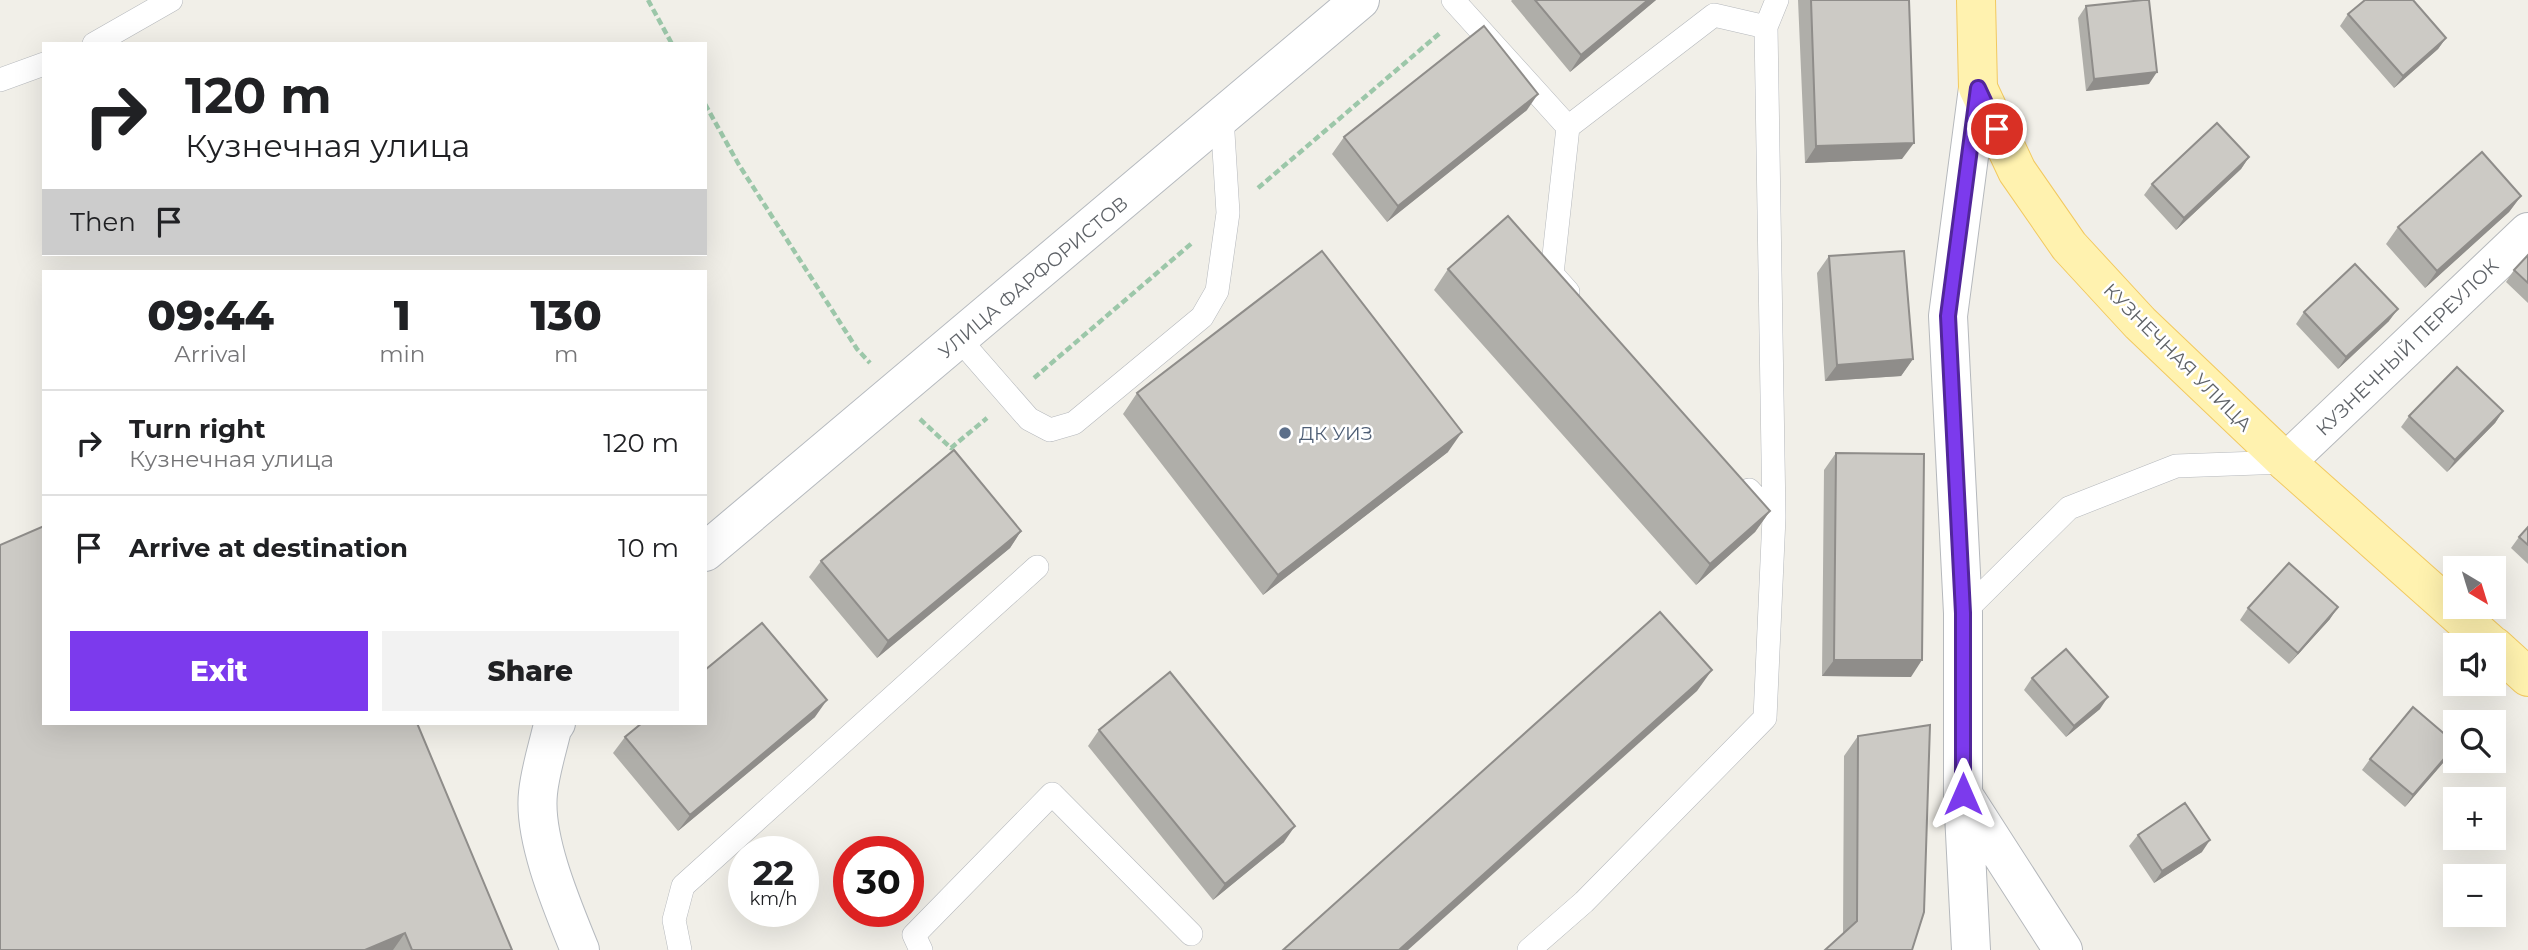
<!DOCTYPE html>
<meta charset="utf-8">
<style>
body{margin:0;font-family:Montserrat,sans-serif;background:#f2f2f2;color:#202124;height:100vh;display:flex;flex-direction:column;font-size:26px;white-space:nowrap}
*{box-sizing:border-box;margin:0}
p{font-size:23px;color:#757577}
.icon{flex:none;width:38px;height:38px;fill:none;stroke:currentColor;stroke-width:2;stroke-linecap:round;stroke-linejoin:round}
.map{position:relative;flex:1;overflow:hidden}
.panel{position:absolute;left:42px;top:270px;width:665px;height:455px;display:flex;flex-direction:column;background:#fff;border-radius:0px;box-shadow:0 7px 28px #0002}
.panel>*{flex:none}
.hud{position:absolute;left:42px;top:42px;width:665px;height:214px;border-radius:0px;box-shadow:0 7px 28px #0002;background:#fff;color:#202124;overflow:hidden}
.needle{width:46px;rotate:142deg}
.fabs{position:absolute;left:2443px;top:556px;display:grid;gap:14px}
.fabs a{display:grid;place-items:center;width:63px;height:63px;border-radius:0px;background:#fff;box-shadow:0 7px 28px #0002;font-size:35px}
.speed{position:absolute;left:728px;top:836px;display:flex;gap:14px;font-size:35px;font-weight:700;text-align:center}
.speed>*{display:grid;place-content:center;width:91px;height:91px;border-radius:50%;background:#fff;box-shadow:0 7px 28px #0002;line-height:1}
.speed small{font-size:18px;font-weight:400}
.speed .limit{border:10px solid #d22;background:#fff;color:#111}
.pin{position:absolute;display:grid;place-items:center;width:60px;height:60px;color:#fff;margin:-30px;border:4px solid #fff;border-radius:50%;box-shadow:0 2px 7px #0007}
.me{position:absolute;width:77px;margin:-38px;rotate:0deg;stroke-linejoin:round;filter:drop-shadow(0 0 5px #0008)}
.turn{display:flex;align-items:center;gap:24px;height:147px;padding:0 28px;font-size:32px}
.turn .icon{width:91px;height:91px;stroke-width:2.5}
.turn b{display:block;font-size:49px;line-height:60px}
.then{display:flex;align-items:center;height:66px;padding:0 28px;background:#0003;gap:14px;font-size:26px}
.eta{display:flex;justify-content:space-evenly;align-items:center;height:119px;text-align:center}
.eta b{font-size:42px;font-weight:800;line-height:49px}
.cta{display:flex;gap:14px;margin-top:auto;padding:14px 28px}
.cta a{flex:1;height:80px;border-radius:0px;background:#7c3aed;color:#fff;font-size:28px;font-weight:800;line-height:80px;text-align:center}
.cta a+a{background:#f2f2f2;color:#202124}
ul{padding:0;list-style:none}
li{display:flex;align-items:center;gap:21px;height:105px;padding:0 28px;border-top:2px solid #e0e0e0}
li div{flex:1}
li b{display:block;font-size:26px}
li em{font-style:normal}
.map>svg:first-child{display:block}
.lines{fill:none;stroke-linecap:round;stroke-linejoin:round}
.lane-casing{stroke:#b5b8bc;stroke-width:24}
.street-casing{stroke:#b5b8bc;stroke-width:40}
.secondary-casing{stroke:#b6babf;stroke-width:40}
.primary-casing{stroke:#f2c960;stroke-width:40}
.path{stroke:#9cc7a9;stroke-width:4.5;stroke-dasharray:7 3.5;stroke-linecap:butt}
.lane{stroke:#fff;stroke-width:23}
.street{stroke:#fff;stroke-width:38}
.secondary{stroke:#fff;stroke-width:38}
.primary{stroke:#fff2af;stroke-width:38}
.wall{fill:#afaea9}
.shaded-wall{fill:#8f8d8a}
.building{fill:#cccac5;stroke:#8f8d8a;stroke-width:2}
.route-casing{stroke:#51269a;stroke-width:18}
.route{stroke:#7c3aed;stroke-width:12}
.service-dot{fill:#5c6f8a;stroke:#fff;stroke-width:2.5}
.labels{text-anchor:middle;stroke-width:5;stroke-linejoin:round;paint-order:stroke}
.street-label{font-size:19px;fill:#5f6368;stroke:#fff}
.service-label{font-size:19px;fill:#4e5e75;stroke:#fff;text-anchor:start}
</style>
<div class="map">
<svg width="2528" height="950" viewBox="0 0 2528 950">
<rect width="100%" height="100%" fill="#f1efe8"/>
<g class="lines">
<g class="lane-casing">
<path id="lane" d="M1453,0L1568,127L1552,274L1568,292
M1766,27L1777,0
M94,44L171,0
M0,80L44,64
M1568,127L1714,15L1766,27L1774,517
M960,340L1029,419L1050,430L1074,423L1202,317L1217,291L1228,213L1222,117
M1963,613L2069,508L2176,466L2286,462
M680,950L674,920L683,886L1037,567
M921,950L914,935L1052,794L1191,934
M1529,950L1584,902L1765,718L1774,517L1749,490"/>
</g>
<g class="street-casing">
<path id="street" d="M2286,462L2528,232
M1964,796L2063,950
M1971,950L1963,794V613L1948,316L1978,88"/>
</g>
<g class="secondary-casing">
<path id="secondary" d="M705,552L1360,0
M556,723L552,729C547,750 540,772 538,793C533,839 563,908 580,950"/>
</g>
<g class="primary-casing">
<path id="primary" d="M1976,0L1978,88L2017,171L2069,246L2140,323L2286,462L2493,646
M2494,646L2528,677"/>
</g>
<path class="path" d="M648,0L672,44
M705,104L739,165L857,349L870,363
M1258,188L1440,33
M1034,378L1192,243
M920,419L951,448L987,418"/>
<use href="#lane" class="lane"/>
<use href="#street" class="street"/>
<use href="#secondary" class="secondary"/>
<use href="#primary" class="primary"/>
</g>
<path class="wall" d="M1512,0H1656L1570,72L1511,1Z
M1798,0H1909L1902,159L1805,163Z
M2086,6L2149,84L2086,91L2078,18Z
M2348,14L2446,38L2438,49L2394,88L2340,26Z
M1527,110L1387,222L1332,154L1344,137Z
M2249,157L2241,169L2176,230L2144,195L2152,184Z
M2521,196L2509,212L2425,288L2386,244L2398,227Z
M2528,255V303L2506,282L2514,270Z
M1829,256L1913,359L1901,376L1825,381L1817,273Z
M1448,269L1770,511L1755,532L1696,585L1434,290Z
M2304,312L2389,321L2338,369L2296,324Z
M1137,393L1448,452L1263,595L1123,414Z
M2503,411L2495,423L2447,472L2401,427L2409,416Z
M1836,453L1911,677L1822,676L1824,470Z
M2528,527V564L2511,548L2519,537Z
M1021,531L1010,548L877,658L809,577L821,561Z
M0,545L512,950H0Z
M2248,608L2330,619L2289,664L2240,620Z
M2032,678L2100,709L2066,737L2024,690Z
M815,717L678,831L613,753L625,737Z
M1099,730L1284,842L1213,900L1088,746Z
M1858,736L1912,950L1843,934L1844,756Z
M2449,756L2405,807L2362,770L2370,759Z
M2138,835L2202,852L2154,883L2129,846Z"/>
<path class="shaded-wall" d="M1648,0H1656L1570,72L1581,55Z
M2446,38L2438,49L2394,88L2403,76Z
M2157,72L2149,84L2086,91L2094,79Z
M1538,94L1527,110L1387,222L1398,206Z
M1914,143L1902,159L1805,163L1816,146Z
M2249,157L2241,169L2176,230L2184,218Z
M2521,196L2509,212L2425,288L2437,271Z
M2398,309L2389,321L2338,369L2346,357Z
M1913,359L1901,376L1825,381L1837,365Z
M2503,411L2495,423L2447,472L2455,460Z
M1462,432L1448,452L1263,595L1278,575Z
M1770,511L1755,532L1696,585L1710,564Z
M1021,531L1010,548L877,658L888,641Z
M2338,607L2330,619L2289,664L2298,653Z
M1834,660H1922L1911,677L1822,676Z
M1712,670L1697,691L1408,950H1399Z
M2108,697L2100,709L2066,737L2074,726Z
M827,700L815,717L678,831L690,815Z
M2455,746L2449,756L2405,807L2413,795Z
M1295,826L1284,842L1213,900L1225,884Z
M2210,840L2202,852L2154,883L2162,871Z
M405,933L393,950H365Z"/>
<path class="building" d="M1535,0H1648L1581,55Z
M1811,0H1909L1914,143L1816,146Z
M2143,0H2149L2157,72L2094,79L2086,6Z
M2365,0H2413L2446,38L2403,76L2348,14Z
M1484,26L1538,94L1398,206L1344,137Z
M2217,123L2249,157L2184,218L2152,184Z
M2482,152L2521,196L2437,271L2398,227Z
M1508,216L1770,511L1710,564L1448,269Z
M1322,251L1462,432L1278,575L1137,393Z
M1904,251L1913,359L1837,365L1829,256Z
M2528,255V283L2514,270Z
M2355,264L2398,309L2346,357L2304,312Z
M2457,367L2503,411L2455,460L2409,416Z
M954,450L1021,531L888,641L821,561Z
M1836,453L1924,454L1922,660H1834Z
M44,526V723H417L512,950H412L405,933L365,950H0V545Z
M2528,527V545L2519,537Z
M2289,563L2338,607L2298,653L2248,608Z
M1660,612L1712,670L1399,950H1283Z
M762,623L827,700L690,815L625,737L642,723H705V670Z
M2066,649L2108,697L2074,726L2032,678Z
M1170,672L1295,826L1225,884L1099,730Z
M2413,707L2455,743V746L2413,795L2370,759Z
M1930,725L1924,912L1912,950H1825L1857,921L1858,736Z
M2185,803L2210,840L2162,871L2138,835Z"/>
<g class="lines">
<g class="route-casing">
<path id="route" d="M1963,794V613L1948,316L1978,88L1997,129"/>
</g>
<use href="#route" class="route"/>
</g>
<circle class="service-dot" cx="1285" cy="433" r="7"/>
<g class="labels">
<g class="street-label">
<text transform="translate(1033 277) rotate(-40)" y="7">УЛИЦА ФАРФОРИСТОВ</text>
<text transform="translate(2407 347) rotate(-44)" y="7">КУЗНЕЧНЫЙ ПЕРЕУЛОК</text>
<text transform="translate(2178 357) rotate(45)" y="7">КУЗНЕЧНАЯ УЛИЦА</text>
</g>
<g class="service-label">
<text x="1299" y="440">ДК УИЗ</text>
</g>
</g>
</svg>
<div class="fabs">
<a><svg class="needle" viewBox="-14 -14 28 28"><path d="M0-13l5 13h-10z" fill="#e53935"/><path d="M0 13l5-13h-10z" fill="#757577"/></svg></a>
<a><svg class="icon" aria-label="sound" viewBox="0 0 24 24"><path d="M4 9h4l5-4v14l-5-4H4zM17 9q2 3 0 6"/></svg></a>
<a><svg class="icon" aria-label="search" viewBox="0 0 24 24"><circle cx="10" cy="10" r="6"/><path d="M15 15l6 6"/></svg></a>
<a>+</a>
<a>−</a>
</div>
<div class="speed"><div>22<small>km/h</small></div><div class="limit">30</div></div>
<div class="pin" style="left:1997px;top:129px;background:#d93025"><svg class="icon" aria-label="arrive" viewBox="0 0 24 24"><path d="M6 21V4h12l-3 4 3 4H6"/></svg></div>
<svg class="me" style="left:1963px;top:794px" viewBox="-20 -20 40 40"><path d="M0-17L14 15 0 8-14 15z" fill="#7c3aed" stroke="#fff" stroke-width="4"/></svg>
<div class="hud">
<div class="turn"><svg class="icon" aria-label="right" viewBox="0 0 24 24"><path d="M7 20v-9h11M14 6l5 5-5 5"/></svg><div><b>120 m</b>Кузнечная улица</div></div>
<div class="then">Then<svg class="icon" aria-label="arrive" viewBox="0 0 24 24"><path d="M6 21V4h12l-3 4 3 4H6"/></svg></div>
</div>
<section class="panel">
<div class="eta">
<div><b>09:44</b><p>Arrival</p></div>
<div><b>1</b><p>min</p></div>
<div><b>130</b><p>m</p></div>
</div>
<ul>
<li><svg class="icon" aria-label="right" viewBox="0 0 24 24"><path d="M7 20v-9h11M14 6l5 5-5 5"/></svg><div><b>Turn right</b><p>Кузнечная улица</p></div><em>120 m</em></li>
<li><svg class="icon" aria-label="arrive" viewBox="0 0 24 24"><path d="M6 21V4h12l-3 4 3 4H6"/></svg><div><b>Arrive at destination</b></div><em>10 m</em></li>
</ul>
<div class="cta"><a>Exit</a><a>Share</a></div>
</section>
</div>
